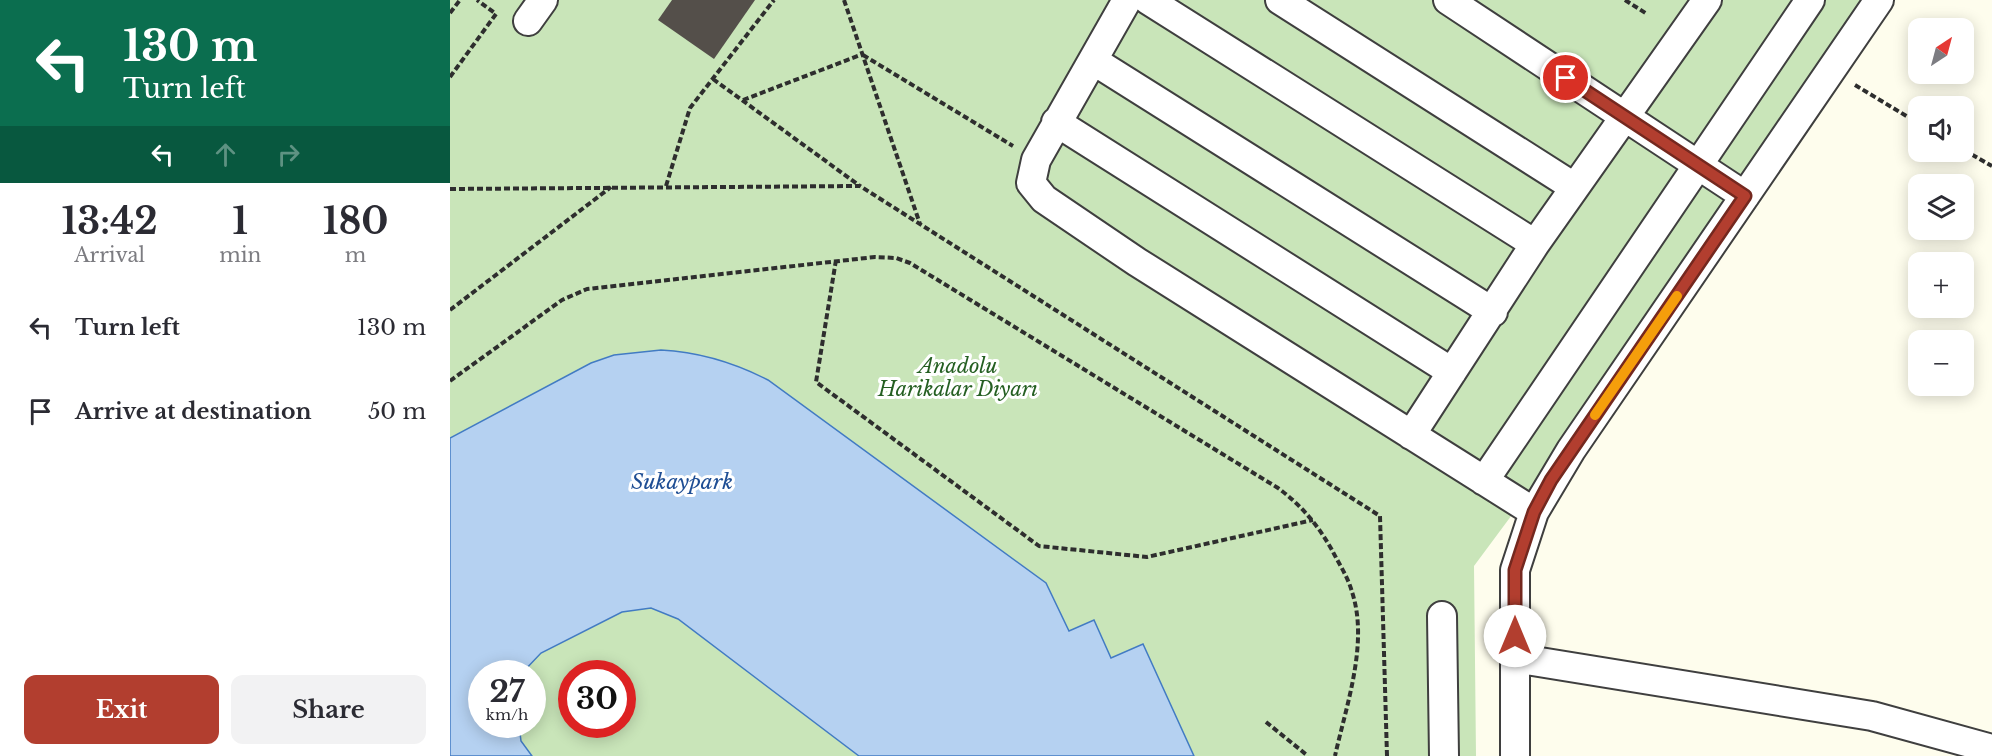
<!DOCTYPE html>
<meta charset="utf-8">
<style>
body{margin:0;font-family:"Libre Baskerville",serif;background:#f2f2f3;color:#2b2b33;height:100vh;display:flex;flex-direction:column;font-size:22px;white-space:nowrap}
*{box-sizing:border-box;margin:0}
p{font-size:20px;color:#7c7c81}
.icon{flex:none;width:33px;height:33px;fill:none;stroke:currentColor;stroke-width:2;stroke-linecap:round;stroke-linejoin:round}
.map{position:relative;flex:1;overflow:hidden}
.side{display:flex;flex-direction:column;background:#fff;width:450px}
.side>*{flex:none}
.guide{background:#0b6e4f;color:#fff;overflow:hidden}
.needle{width:39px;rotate:36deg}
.tools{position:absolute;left:1458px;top:18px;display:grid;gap:12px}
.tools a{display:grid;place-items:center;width:66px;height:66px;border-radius:12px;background:#fff;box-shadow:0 3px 15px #0003;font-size:30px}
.speed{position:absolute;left:18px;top:660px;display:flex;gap:12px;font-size:30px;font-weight:700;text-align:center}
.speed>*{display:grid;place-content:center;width:78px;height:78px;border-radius:50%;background:#fff;box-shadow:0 3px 15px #0003;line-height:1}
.speed small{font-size:15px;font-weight:400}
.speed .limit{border:9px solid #d22;background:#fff;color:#111}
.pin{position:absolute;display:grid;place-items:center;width:51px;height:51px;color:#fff;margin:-26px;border:3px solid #fff;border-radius:50%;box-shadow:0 2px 6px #0007}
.me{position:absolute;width:66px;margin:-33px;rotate:0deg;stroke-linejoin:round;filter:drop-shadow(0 0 4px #0008)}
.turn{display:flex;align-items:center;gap:21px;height:126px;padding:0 24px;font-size:27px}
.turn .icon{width:78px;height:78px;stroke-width:2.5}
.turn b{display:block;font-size:42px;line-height:51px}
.lanes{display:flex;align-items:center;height:57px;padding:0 24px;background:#0003;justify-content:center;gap:30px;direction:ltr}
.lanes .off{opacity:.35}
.eta{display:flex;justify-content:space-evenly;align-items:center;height:102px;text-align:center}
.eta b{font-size:36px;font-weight:700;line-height:42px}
.primary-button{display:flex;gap:12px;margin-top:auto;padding:12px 24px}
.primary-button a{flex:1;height:69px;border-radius:12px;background:#b23e2f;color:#fff;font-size:24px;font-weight:700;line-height:69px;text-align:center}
.primary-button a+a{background:#f2f2f3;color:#2b2b33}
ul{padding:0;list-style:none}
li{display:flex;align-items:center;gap:18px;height:84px;padding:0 24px}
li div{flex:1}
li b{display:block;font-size:22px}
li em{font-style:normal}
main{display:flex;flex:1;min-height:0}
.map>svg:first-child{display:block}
.green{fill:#c9e5b9;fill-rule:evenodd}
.water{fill:#b5d1f1;stroke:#427bc3;stroke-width:1.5}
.building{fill:#544f4a}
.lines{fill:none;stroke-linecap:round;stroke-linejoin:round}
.minor-casing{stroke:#3f3f3f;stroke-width:32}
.path{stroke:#2e2e2e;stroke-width:4;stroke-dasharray:6 3;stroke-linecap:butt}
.minor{stroke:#fff;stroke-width:28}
.route-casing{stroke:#74281f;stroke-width:15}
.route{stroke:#b23e2f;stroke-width:10}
.slow{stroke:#f59e0b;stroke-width:10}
.labels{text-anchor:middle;stroke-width:6;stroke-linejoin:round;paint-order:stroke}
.park-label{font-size:20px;font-style:italic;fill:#255f22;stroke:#fff}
.water-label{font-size:21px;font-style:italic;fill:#1f4e94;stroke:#fff}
</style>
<main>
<section class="side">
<div class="guide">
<div class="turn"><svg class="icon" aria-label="left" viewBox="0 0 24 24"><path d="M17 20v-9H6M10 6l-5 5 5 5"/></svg><div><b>130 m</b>Turn left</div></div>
<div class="lanes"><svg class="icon" aria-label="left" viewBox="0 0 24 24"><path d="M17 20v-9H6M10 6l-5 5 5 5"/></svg><svg class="icon off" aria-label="ahead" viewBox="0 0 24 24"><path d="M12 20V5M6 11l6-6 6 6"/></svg><svg class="icon off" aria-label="right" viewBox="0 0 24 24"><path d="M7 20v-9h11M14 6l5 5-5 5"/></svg></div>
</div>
<div class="eta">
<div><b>13:42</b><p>Arrival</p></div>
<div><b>1</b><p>min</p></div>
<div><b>180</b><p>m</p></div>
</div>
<ul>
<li><svg class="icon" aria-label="left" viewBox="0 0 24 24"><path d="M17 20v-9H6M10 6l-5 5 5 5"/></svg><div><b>Turn left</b></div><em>130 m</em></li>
<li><svg class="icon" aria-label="arrive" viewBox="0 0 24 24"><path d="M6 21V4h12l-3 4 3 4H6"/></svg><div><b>Arrive at destination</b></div><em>50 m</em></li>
</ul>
<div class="primary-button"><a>Exit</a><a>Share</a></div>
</section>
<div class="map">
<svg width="1542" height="756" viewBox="0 0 1542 756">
<rect width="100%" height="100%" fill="#fefded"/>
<path class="green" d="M0,0H1428L1217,306L1024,566L1026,756H0ZM32,674H82V724H32ZM122,674H172V724H122Z"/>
<path class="water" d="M211,350C250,352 283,362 318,380L596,583L619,631L644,620L661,658L693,644L744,756H409L228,619L201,608L172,612L91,653L72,673L32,674V724L69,725L71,741L82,756H0V438L141,363L164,355Z"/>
<path class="building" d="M222,0H305L264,59L208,20Z"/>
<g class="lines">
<g class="minor-casing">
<path id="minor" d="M677,0L586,160L581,183L594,199L687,262L1084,512
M698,0L1085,244
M830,0L1124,187
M998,0L1295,196
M78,21L93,0
M644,61L1043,312
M606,122L1002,372
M961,435L1085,244L1257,0
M1034,481L1360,0
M992,616L994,756
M1065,658L1422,716L1542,749
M1065,756V570L1084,512L1121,450L1429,0"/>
</g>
<path class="path" d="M394,0L470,224
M1175,0L1197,14
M0,13L10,0
M413,55L563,146
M0,77L46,14L27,0
M263,79L410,186
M1405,85L1468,123
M293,100L413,54
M1514,150L1542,166
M216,186L240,108L324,0
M0,189L410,186L930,516L937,756
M386,260L366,382L589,546L697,557L863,520
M0,310L161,187
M0,381L112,300L137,289L425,257L446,258L460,263L828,488C851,505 868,525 882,550C889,564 898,577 902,592C919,643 896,706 885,756
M816,722L858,756"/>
<use href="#minor" class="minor"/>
</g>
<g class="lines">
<g class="route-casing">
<path id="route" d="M1065,636V570L1084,512L1101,480L1295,196L1116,78"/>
</g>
<use href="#route" class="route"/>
<path class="slow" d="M1145,415L1227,296"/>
</g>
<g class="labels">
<g class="park-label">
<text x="508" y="373">Anadolu<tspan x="508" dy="23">Harikalar Diyarı</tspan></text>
</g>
<g class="water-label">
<text x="232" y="489">Sukaypark</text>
</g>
</g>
</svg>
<div class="tools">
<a><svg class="needle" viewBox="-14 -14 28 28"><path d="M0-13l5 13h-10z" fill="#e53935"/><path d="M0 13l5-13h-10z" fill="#7c7c81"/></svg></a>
<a><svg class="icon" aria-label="sound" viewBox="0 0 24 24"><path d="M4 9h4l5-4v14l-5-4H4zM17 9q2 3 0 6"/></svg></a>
<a><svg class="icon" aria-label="layers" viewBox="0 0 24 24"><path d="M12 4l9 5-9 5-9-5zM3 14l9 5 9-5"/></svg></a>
<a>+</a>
<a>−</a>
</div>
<div class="speed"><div>27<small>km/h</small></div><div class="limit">30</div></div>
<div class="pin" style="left:1116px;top:78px;background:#d93025"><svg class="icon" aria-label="arrive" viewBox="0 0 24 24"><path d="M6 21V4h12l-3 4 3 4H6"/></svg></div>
<svg class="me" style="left:1065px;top:636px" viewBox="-20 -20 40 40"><circle r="19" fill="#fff"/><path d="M0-13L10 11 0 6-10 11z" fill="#b23e2f"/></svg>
</div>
</main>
